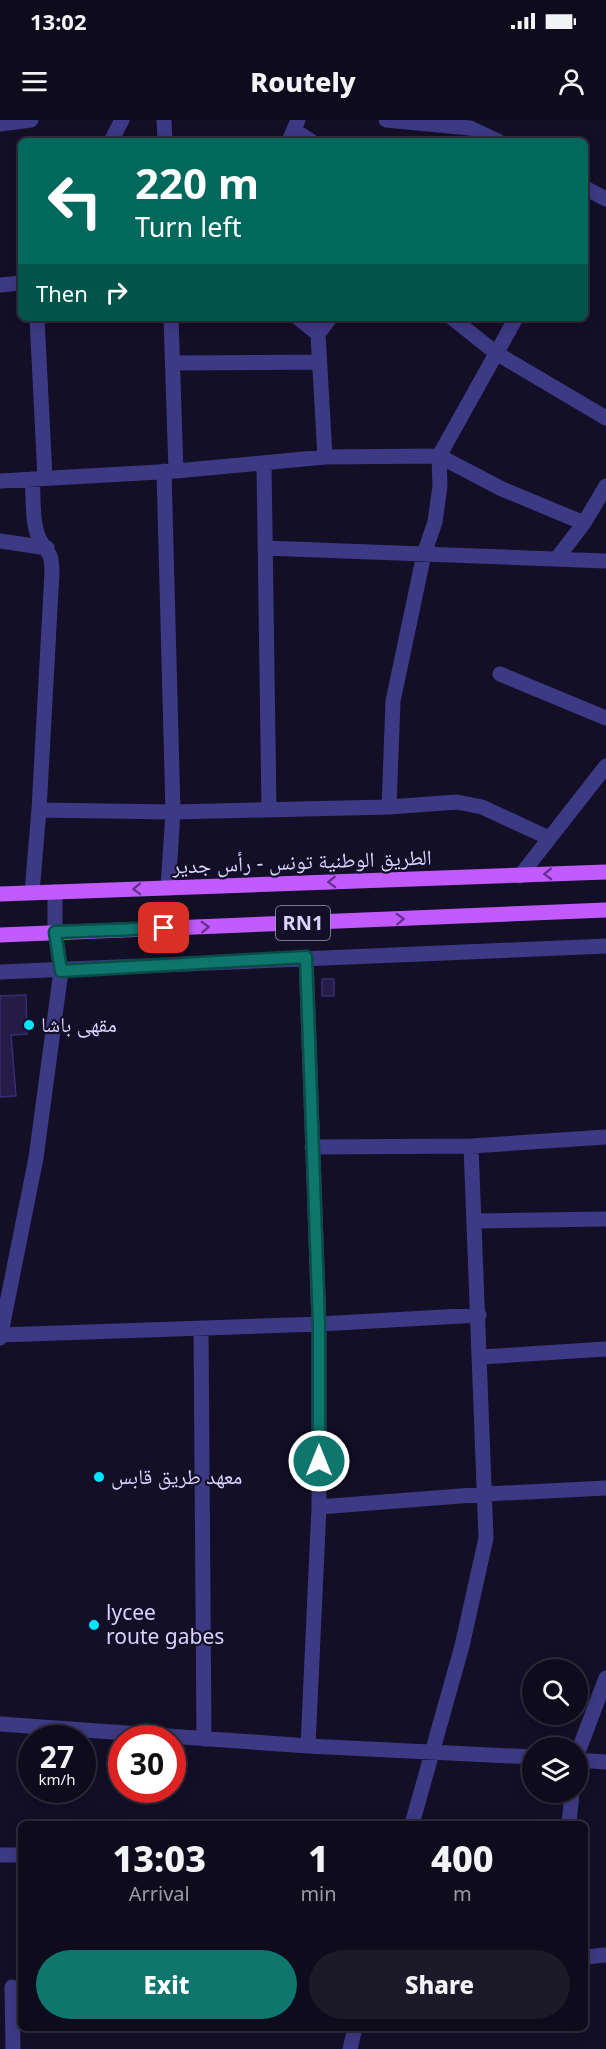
<!DOCTYPE html>
<meta charset="utf-8">
<style>
body{margin:0;font-family:"Noto Sans","Noto Naskh Arabic",sans-serif;background:#1c1929;color:#f1f3f6;height:100vh;display:flex;flex-direction:column;font-size:22px;white-space:nowrap}
*{box-sizing:border-box;margin:0}
p{font-size:20px;color:#9b9ba3}
.icon{flex:none;width:33px;height:33px;fill:none;stroke:currentColor;stroke-width:2;stroke-linecap:round;stroke-linejoin:round}
.map{position:relative;flex:1;overflow:hidden}
.panel{position:absolute;left:18px;top:1701px;width:570px;height:210px;display:flex;flex-direction:column;background:#0e0b1c;border-radius:9px;box-shadow:0 3px 15px #0003,0 0 0 2px #2e2b3b}
.panel>*{flex:none}
.top-card{position:absolute;left:18px;top:18px;width:570px;height:183px;border-radius:9px;box-shadow:0 3px 15px #0003,0 0 0 2px #2e2b3b;background:#00695c;color:#fff;overflow:hidden}
.fabs{position:absolute;left:522px;top:1539px;display:grid;gap:12px}
.fabs a{display:grid;place-items:center;width:66px;height:66px;border-radius:50%;background:#0e0b1c;box-shadow:0 3px 15px #0003,0 0 0 2px #2e2b3b;font-size:30px}
.speed{position:absolute;left:18px;top:1605px;display:flex;gap:12px;font-size:30px;font-weight:700;text-align:center}
.speed>*{display:grid;place-content:center;width:78px;height:78px;border-radius:50%;background:#0e0b1c;box-shadow:0 3px 15px #0003,0 0 0 2px #2e2b3b;line-height:1}
.speed small{font-size:15px;font-weight:400}
.speed .limit{border:9px solid #d22;background:#fff;color:#111}
.pin{position:absolute;display:grid;place-items:center;width:51px;height:51px;color:#fff;margin:-26px;border-radius:12px;box-shadow:0 3px 9px #0006}
.me{position:absolute;width:66px;margin:-33px;rotate:0deg;stroke-linejoin:round;filter:drop-shadow(0 0 4px #0008)}
.turn{display:flex;align-items:center;gap:21px;height:126px;padding:0 18px;font-size:27px}
.turn .icon{width:78px;height:78px;stroke-width:2.5}
.turn b{display:block;font-size:42px;line-height:51px}
.then{display:flex;align-items:center;height:57px;padding:0 18px;background:#0003;gap:12px;font-size:22px}
.eta{display:flex;justify-content:space-evenly;align-items:center;height:102px;text-align:center}
.eta b{font-size:36px;font-weight:800;line-height:42px}
.primary-button{display:flex;gap:12px;margin-top:auto;padding:12px 18px}
.primary-button a{flex:1;height:69px;border-radius:36px;background:#0f766e;color:#fff;font-size:24px;font-weight:800;line-height:69px;text-align:center}
.primary-button a+a{background:#1c1929;color:#f1f3f6}
.status{display:flex;justify-content:space-between;align-items:center;height:42px;padding:0 30px;background:#0e0b1c;direction:ltr}
.status svg{height:16px;fill:currentColor}
header{display:flex;justify-content:space-between;align-items:center;height:78px;padding:0 18px;background:#0e0b1c;font-size:27px;font-weight:800}
.map>svg:first-child{display:block}
.building{fill:#241b47;stroke:#3b2d73;stroke-width:1.5}
.lines{fill:none;stroke-linecap:round;stroke-linejoin:round}
.minor{stroke:#3d3a85;stroke-width:15}
.tertiary{stroke:#3d3a85;stroke-width:15}
.primary{stroke:#c25bff;stroke-width:15}
.oneway{stroke:#623188}
.route-casing{stroke:#0a4d48;stroke-width:15}
.route{stroke:#0f766e;stroke-width:10}
.poi-dot{fill:#00e5ff;stroke:#130f26;stroke-width:2}
.labels{text-anchor:middle;stroke-width:4.5;stroke-linejoin:round;paint-order:stroke}
.shield{fill:#130f26;stroke:#9e99be;stroke-width:1.5}
.shield-label{font-size:20px;font-weight:bold;fill:#d9d4ff}
.street-label{font-size:21px;fill:#d9d4ff;stroke:#130f26}
.poi-label{font-size:21px;fill:#d9d4ff;stroke:#130f26;text-anchor:start}
</style>
<div class="status"><b>13:02</b><svg viewBox="0 0 49 12"><path d="M0 12V9h3v3zM5 12V6h3v6zM10 12V3h3v9zM15 12V0h3v12zM26 1h20v11H26zM47 4h2v5h-2z"/></svg></div>
<header><svg class="icon" aria-label="menu" viewBox="0 0 24 24"><path d="M4 6h16M4 12h16M4 18h16"/></svg>Routely<svg class="icon" aria-label="person" viewBox="0 0 24 24"><circle cx="12" cy="8" r="4"/><path d="M4 21q1-7 8-7t8 7"/></svg></header>
<div class="map">
<svg width="606" height="1929" viewBox="0 0 606 1929">
<rect width="100%" height="100%" fill="#130f26"/>
<path class="building" d="M322,859H334V876H322Z
M26,875L27,914L11,915L16,976L0,977V876Z"/>
<g class="lines">
<path class="minor" d="M164,0L165,21
M386,0L470,8L498,21
M0,4L31,0
M294,10L311,21
M111,21L122,0
M289,21L298,0
M585,68L606,79
M0,165L21,163
M37,198L45,358
M171,198L176,351
M298,198L318,214L325,337
M452,198L496,233L606,298
M318,214L330,198
M173,243L319,242
M264,344L269,690
M164,351L173,692L168,768
M0,361L176,351L325,337L439,336L502,369L584,403
M0,421L47,428
M265,428L606,441
M558,437L584,403L606,366
M500,554L606,598
M389,687L393,581L424,434L435,402L440,366L439,336L516,198
M39,690L173,692L389,687L457,682L482,687L549,718
M32,772L39,690L52,452C51,430 50,438 41,422C31,405 34,378 32,359
M306,837L319,1204V1387L308,1626
M0,852L606,826
M312,1027L471,1026L606,1017
M475,1101L606,1099
M201,1208L204,1619
M0,1215L319,1204L479,1195
M481,1237L606,1229
M319,1387L486,1374L606,1368
M0,1604L308,1626L532,1637
M578,1632L606,1558
M578,1640L606,1642
M412,1704L462,1526L486,1418L471,1026
M569,1704L572,1672
M0,1735H21
M585,1837L606,1835
M12,1867L13,1929
M350,1929L355,1908"/>
<path class="tertiary" d="M520,756L606,646
M0,1218L36,1038L61,851L55,812V772"/>
<path class="primary" d="M0,774L606,752
M0,815L606,790"/>
</g>
<defs><path id="oneway-chevron" d="M-2-3.5L2.5 0L-2 3.5" fill="none" stroke-width="1.6" stroke-linecap="round" stroke-linejoin="round" transform="scale(1.5)"/></defs>
<g class="oneway">
<use href="#oneway-chevron" transform="translate(548 754) rotate(178)"/>
<use href="#oneway-chevron" transform="translate(332 762) rotate(178)"/>
<use href="#oneway-chevron" transform="translate(137 769) rotate(178)"/>
<use href="#oneway-chevron" transform="translate(400 799) rotate(-2)"/>
<use href="#oneway-chevron" transform="translate(205 807) rotate(-2)"/>
</g>
<g class="lines">
<g class="route-casing">
<path id="route" d="M164,808L55,812L61,851L306,837L319,1204V1341"/>
</g>
<use href="#route" class="route"/>
</g>
<g class="poi-dot">
<circle cx="29" cy="905" r="6"/>
<circle cx="99" cy="1357" r="6"/>
<circle cx="94" cy="1505" r="6"/>
</g>
<g class="labels">
<rect class="shield" x="276" y="786" width="54" height="34" rx="4.5"/>
<g class="shield-label">
<text x="303" y="810">RN1</text>
</g>
<g class="street-label">
<text transform="translate(302 742) rotate(-2)" y="7">الطريق الوطنية تونس - رأس جدير</text>
</g>
<g class="poi-label">
<text x="41" y="912">مقهى باشا</text>
<text x="111" y="1364">معهد طريق قابس</text>
<text x="106" y="1500">lycee<tspan x="106" dy="24">route gabes</tspan></text>
</g>
</g>
</svg>
<div class="fabs">
<a><svg class="icon" aria-label="search" viewBox="0 0 24 24"><circle cx="10" cy="10" r="6"/><path d="M15 15l6 6"/></svg></a>
<a><svg class="icon" aria-label="layers" viewBox="0 0 24 24"><path d="M12 4l9 5-9 5-9-5zM3 14l9 5 9-5"/></svg></a>
</div>
<div class="speed"><div>27<small>km/h</small></div><div class="limit">30</div></div>
<div class="pin" style="left:164px;top:808px;background:#d93025"><svg class="icon" aria-label="arrive" viewBox="0 0 24 24"><path d="M6 21V4h12l-3 4 3 4H6"/></svg></div>
<svg class="me" style="left:319px;top:1341px" viewBox="-20 -20 40 40"><circle r="17" fill="#0f766e" stroke="#fff" stroke-width="3"/><path d="M0-11L8 9 0 5-8 9z" fill="#fff"/></svg>
<div class="top-card">
<div class="turn"><svg class="icon" aria-label="left" viewBox="0 0 24 24"><path d="M17 20v-9H6M10 6l-5 5 5 5"/></svg><div><b>220 m</b>Turn left</div></div>
<div class="then">Then<svg class="icon" aria-label="right" viewBox="0 0 24 24"><path d="M7 20v-9h11M14 6l5 5-5 5"/></svg></div>
</div>
<section class="panel">
<div class="eta">
<div><b>13:03</b><p>Arrival</p></div>
<div><b>1</b><p>min</p></div>
<div><b>400</b><p>m</p></div>
</div>
<div class="primary-button"><a>Exit</a><a>Share</a></div>
</section>
</div>
